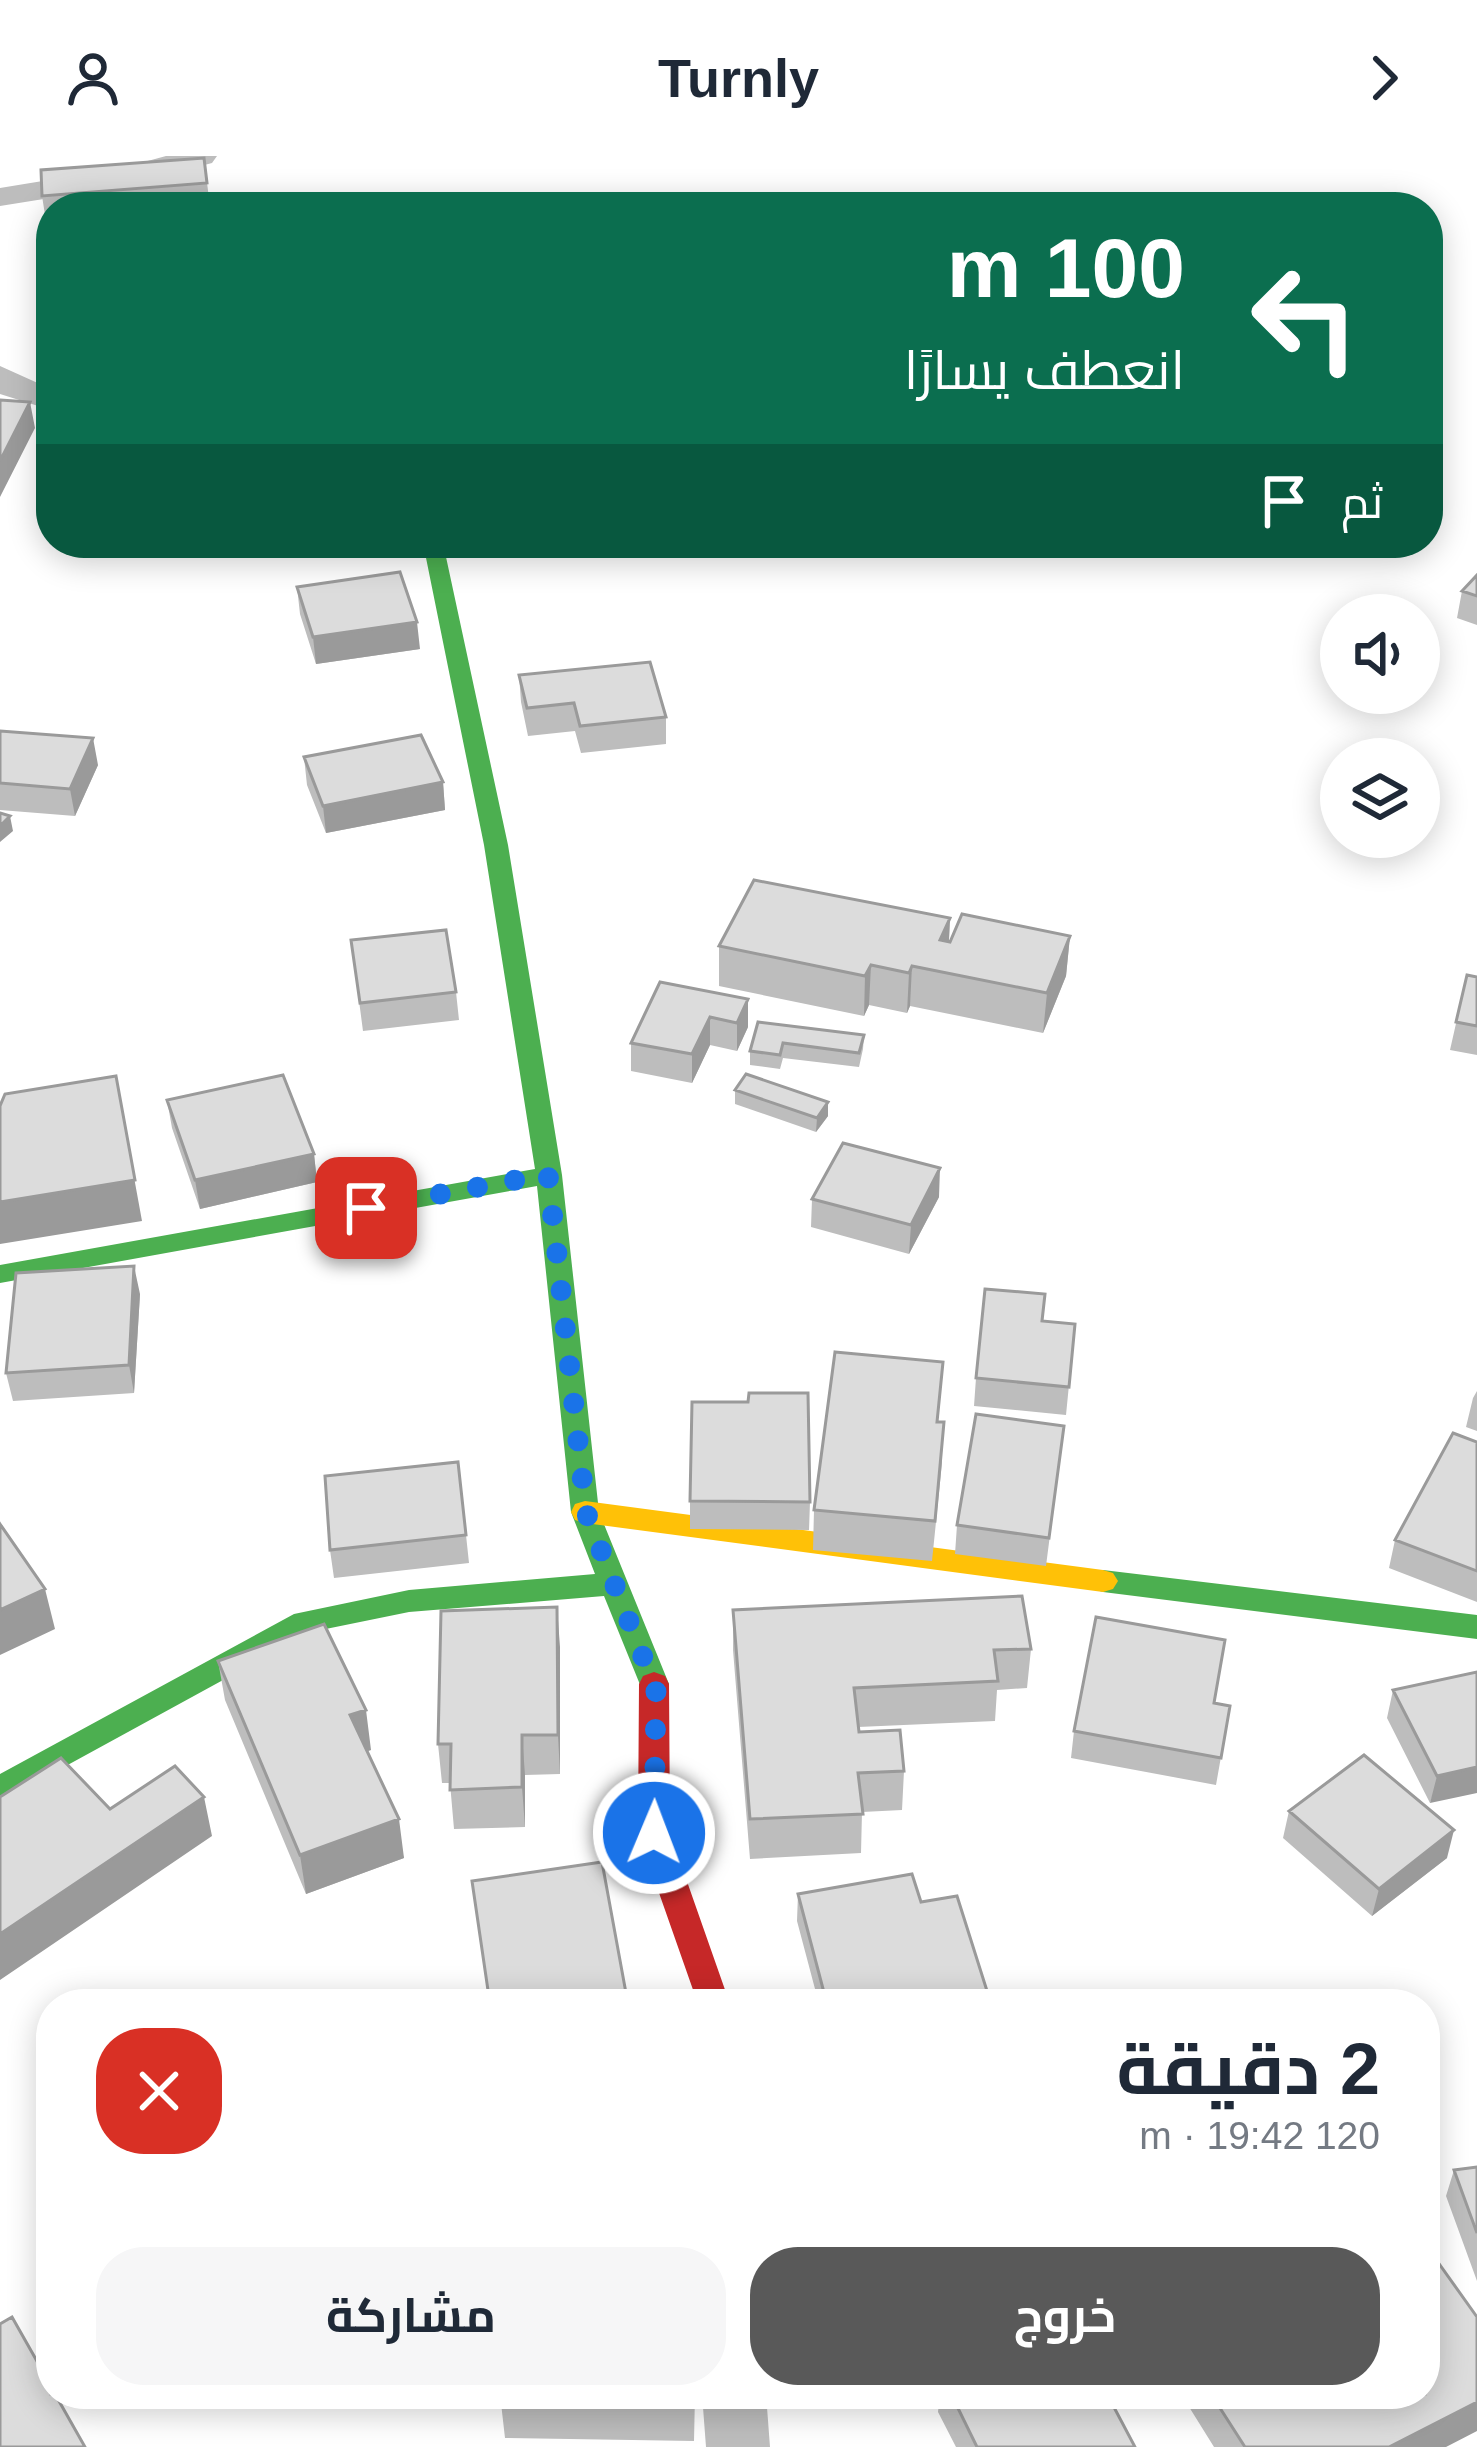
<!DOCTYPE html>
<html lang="ar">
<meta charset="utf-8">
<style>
body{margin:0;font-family:Arial,Cairo,sans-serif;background:#f6f6f7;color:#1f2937;direction:rtl;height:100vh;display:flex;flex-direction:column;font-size:45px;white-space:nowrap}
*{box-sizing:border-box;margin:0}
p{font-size:39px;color:#747a83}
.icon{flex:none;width:66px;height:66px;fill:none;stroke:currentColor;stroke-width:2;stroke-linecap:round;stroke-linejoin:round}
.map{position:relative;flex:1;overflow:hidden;direction:ltr}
.side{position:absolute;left:36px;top:1833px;width:1404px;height:420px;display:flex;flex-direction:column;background:#fff;border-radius:48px;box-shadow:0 6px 30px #0003;direction:rtl}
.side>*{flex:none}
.banner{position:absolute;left:36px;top:36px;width:1407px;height:366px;border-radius:48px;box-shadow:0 6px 30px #0003;direction:rtl;background:#0b6e4f;color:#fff;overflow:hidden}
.fabs{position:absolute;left:1320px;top:438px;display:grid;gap:24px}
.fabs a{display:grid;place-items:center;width:120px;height:120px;border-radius:50%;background:#fff;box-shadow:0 6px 30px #0003;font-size:60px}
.pin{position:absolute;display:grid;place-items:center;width:102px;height:102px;color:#fff;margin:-51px;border-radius:24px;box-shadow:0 6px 18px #0006}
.me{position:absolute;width:132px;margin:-66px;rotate:1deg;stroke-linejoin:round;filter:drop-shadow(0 0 9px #0008)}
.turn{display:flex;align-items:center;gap:42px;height:252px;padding:0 60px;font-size:54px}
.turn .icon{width:156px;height:156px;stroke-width:2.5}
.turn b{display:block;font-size:84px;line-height:102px}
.then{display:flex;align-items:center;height:114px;padding:0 60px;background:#0003;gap:24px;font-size:45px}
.round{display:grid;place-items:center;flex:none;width:126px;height:126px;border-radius:48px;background:#f6f6f7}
.head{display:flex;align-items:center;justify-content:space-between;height:204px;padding:0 60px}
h1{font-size:72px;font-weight:700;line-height:90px}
.primary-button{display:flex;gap:24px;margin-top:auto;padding:24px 60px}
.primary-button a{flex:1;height:138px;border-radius:48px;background:#595959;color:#fff;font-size:48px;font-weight:700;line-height:138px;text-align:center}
.primary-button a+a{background:#f6f6f7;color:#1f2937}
header{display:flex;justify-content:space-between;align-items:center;height:156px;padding:0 60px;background:#fff;font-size:54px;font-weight:700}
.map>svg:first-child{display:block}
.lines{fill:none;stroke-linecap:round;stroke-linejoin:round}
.street{fill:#bdbdbd;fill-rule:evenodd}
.fast{fill:#4caf50;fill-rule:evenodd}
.slow{fill:#ffc107;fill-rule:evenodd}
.jam{fill:#c62828;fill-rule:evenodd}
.wall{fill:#bdbdbd}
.shaded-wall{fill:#9a9a9a}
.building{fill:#dcdcdc;stroke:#9a9a9a;stroke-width:3}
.route{stroke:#1a73e8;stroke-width:21;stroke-dasharray:0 37.8}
</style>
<header><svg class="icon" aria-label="forward" viewBox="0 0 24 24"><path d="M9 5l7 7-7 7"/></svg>Turnly<svg class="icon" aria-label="person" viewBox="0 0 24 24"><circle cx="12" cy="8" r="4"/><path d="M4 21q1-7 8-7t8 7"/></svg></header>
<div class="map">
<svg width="1477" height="2291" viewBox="0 0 1477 2291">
<rect width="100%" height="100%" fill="#fff"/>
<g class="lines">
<path class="street" d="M166,0H217L212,7L125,30L0,50V32L122,12Z
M0,210L51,233V254L0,238Z
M702,2238H766L770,2291H706Z"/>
<path class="fast" d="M423,387H443L508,689L562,1019L599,1356L669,1528L665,1536L654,1540L643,1536L604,1440L409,1456L311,1476L0,1646V1618L294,1458L409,1434L595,1418L571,1356L537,1030L0,1127V1109L535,1013L484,689Z
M1103,1414L1477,1459V1483L1103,1436L1093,1433L1088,1425L1093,1417Z"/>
<path class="slow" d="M585,1345L1103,1414L1113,1417L1118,1425L1113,1433L1103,1436L585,1367L575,1364L571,1356L575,1348Z"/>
<path class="jam" d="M654,1516L665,1520L669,1528L670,1677L730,1848H698L638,1677L639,1528L643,1520Z"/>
</g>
<path class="wall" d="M204,2L210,51H51V64L46,65L42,40Z
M1477,419V469L1457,462L1462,435Z
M297,431L420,493L316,508L300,458Z
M519,519L666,561V588L581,597L575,575L528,580L521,546Z
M0,575L98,609L75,660L0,654Z
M304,601L443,626L445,654L326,677L307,629Z
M950,762L949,786L1070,780L1066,820L1043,877L910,850L907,857L869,849L864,860L719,830V790Z
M351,784L456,836L459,864L363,875Z
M1467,819L1477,821V899L1450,894Z
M748,843V871L737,895L710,889L692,927L631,915V887Z
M758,866L864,879L863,893L859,911L783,902L780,913L750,909V895Z
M735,934L828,960L816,976L735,948Z
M167,944L314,998L317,1026L200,1053L172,972Z
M939,1041L909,1098L811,1071L812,1043Z
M140,1138L134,1237L13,1245L6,1217Z
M1042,1165L1075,1168L1066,1259L974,1250L976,1222Z
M1477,1235V1275L1466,1271L1473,1242Z
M938,1266L942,1307L932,1405L813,1394L814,1354Z
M1064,1270L1046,1410L955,1398L957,1369Z
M1477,1286V1446L1389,1412L1395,1384Z
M690,1345L810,1346L809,1374L690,1373Z
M466,1379L469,1407L334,1422L330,1394Z
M733,1454L1031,1493L1027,1532L997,1534L995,1565L858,1571L859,1576L904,1615L902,1654L862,1656L861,1697L750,1703L733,1494Z
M560,1491V1618L525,1619V1671L454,1673L450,1627H442L438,1588Z
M218,1505L371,1594L367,1595L404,1702L306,1738L225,1544Z
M1477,1516L1430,1647L1387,1562L1393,1534Z
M1214,1547L1230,1550L1216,1629L1071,1602L1074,1575Z
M1289,1655L1447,1702L1372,1760L1283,1682Z
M798,1738L921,1746L988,1838L987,1848H819L797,1765Z
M1477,2011V2125L1446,2040L1454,2014Z
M695,2238L694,2285L505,2282L501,2247Z
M940,2238H1107L1135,2291H956L938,2256Z
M1181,2238H1425L1446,2291H1214Z"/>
<path class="shaded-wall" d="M30,246L35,272L0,341V305Z
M417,466L420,493L316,508L313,481Z
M93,582L98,609L75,660L70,633Z
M443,626L445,654L326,677L323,650Z
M10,660L13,675L0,686V670Z
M950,762L948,802L940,784Z
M1070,780L1066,820L1043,877L1047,837Z
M871,809L869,849L864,860L865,820Z
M912,810L910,850L907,857L909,817Z
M748,843V871L737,895V867Z
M710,861V889L692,927V898Z
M828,946V960L816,976L817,962Z
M123,961L142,1065L0,1088V1046Z
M314,998L317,1026L200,1053L195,1024Z
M940,1012L939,1041L909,1098L911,1069Z
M134,1110L140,1138L134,1237L129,1209Z
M45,1433L55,1473L0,1499V1454Z
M557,1451L560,1491V1618L558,1579Z
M366,1554L371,1594L356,1599L350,1559Z
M522,1579L525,1619V1671L522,1631Z
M1477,1611V1637L1430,1647L1437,1620Z
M204,1641L212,1680L0,1824V1778Z
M399,1663L404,1702L306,1738L300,1699Z
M1454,1674L1447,1702L1372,1760L1379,1733Z
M1477,2246V2275L1446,2291H1389Z"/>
<path class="building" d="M204,2L207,27L42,40L41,14Z
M0,244L30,246L0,305Z
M400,416L417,466L313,481L297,431Z
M1477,419V440L1462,435Z
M650,506L666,561L580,570L574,547L527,552L519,519Z
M0,575L93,582L70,633L0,627Z
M421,579L443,626L323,650L304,601Z
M0,657L10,660L0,670Z
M754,724L950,762L940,784L950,786L962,758L1070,780L1047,837L912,810L909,817L871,809L865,820L719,790Z
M446,774L456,836L360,847L351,784Z
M1467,819L1477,821V870L1456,866Z
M660,826L748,843L737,867L710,861L692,898L631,887Z
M758,866L864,879L859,897L783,887L780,899L750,895Z
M746,918L828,946L817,962L735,934Z
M283,919L314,998L195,1024L167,944Z
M116,920L135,1024L0,1046V950L5,938Z
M843,987L940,1012L911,1069L812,1043Z
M134,1110L129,1209L6,1217L16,1117Z
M985,1133L1045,1138L1042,1165L1075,1168L1069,1231L976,1222Z
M835,1196L943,1206L937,1266H944L935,1365L814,1354Z
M749,1237H808L810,1346L690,1345L692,1246H748Z
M976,1258L1064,1270L1049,1382L957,1369Z
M1453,1277L1477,1286V1415L1395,1384Z
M458,1306L466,1379L330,1394L325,1320Z
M0,1368L45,1433L0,1454Z
M1022,1440L1031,1493L994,1494L998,1525L854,1532L859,1576L900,1574L904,1615L858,1617L863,1658L750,1663L733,1454Z
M557,1451L558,1579H522V1631L450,1634L451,1588H438L441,1455Z
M1096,1461L1225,1484L1214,1547L1230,1550L1221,1602L1074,1575Z
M324,1468L366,1554L350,1559L399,1663L300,1699L218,1505Z
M1477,1516V1611L1437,1620L1393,1534Z
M1364,1599L1454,1674L1379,1733L1289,1655Z
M61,1602L110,1653L175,1610L204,1641L0,1778V1641Z
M602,1706L628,1848H490L472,1725Z
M912,1718L921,1746L957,1740L988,1838L931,1848H827L798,1738Z
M1477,2011V2077L1454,2014Z
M1425,2088L1477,2161V2246L1389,2291H1245L1211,2238H1425Z
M12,2161L51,2230V2238H55L85,2291H0V2168Z
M502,2238H693V2250L501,2247Z
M951,2238H1107L1135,2291H977Z"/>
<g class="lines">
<path class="route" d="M366,1052L548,1018L586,1356L656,1534L654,1677"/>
</g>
</svg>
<div class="fabs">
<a><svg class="icon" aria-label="sound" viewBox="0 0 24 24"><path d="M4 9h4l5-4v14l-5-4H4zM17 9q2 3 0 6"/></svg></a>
<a><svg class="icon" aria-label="layers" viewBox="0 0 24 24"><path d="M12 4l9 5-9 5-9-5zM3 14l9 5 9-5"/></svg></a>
</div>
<div class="pin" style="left:366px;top:1052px;background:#d93025"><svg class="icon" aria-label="arrive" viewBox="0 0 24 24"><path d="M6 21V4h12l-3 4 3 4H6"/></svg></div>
<svg class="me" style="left:654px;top:1677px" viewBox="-20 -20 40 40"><circle r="17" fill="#1a73e8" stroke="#fff" stroke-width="3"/><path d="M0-11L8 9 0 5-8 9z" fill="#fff"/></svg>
<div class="banner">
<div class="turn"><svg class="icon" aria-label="left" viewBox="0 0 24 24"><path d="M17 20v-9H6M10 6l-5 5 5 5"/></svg><div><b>100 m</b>انعطف يسارًا</div></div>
<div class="then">ثم<svg class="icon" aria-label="arrive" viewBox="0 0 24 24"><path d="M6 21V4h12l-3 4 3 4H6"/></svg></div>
</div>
<section class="side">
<div class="head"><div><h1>2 دقيقة</h1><p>120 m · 19:42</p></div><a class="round" style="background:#d93025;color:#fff"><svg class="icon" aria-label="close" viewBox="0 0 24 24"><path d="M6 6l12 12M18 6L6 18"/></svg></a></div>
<div class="primary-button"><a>خروج</a><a>مشاركة</a></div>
</section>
</div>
